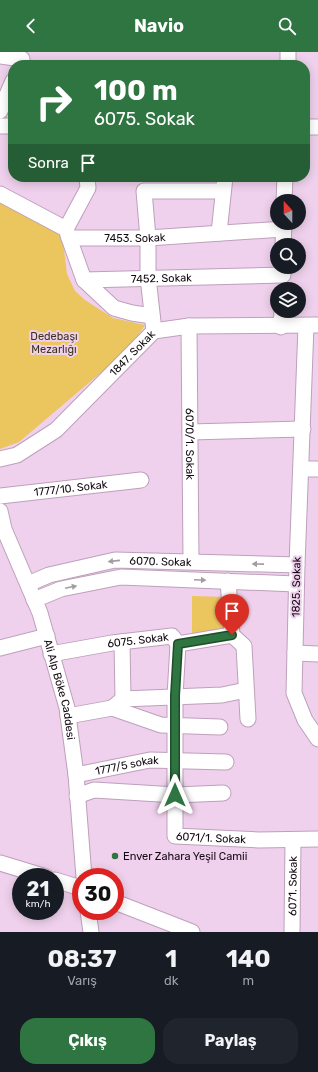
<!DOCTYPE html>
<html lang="tr">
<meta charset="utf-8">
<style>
body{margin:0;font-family:Rubik,sans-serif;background:#20242c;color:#f1f3f6;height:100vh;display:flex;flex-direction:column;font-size:15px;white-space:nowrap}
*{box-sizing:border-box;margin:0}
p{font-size:13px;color:#9ea1a6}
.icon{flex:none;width:22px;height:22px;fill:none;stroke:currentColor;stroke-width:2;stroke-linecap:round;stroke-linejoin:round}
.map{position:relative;height:880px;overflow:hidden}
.sheet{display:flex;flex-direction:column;background:#171b24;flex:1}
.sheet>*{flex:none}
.top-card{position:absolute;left:8px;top:8px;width:302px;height:122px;border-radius:16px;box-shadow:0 2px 10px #0003;background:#2f7541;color:#fff;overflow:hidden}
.needle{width:26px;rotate:339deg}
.controls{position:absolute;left:270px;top:142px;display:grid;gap:8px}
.controls a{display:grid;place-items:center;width:36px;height:36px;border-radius:50%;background:#171b24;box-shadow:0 2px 10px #0003;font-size:20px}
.speed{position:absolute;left:12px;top:816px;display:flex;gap:8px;font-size:20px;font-weight:700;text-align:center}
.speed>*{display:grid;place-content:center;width:52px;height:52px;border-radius:50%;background:#171b24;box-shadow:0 2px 10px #0003;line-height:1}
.speed small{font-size:10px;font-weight:400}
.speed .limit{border:6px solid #d22;background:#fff;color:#111}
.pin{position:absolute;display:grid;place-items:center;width:34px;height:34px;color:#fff;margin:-41px -17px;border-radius:50% 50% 50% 0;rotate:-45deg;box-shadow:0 0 4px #0007}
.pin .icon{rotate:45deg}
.me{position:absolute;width:44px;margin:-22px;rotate:0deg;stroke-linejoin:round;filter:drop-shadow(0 0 3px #0008)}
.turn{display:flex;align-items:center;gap:14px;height:84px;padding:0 20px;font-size:18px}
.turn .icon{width:52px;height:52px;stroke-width:2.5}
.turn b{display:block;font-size:28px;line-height:34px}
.then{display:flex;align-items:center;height:38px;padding:0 20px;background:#0003;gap:8px;font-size:15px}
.eta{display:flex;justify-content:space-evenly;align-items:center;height:68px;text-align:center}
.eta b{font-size:24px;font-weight:700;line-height:28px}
.primary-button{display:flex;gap:8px;margin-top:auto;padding:8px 20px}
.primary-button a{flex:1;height:46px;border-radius:16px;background:#2f7541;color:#fff;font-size:16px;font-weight:700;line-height:46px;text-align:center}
.primary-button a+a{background:#20242c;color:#f1f3f6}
header{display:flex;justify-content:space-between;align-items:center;height:52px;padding:0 20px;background:#2f7541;color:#fff;font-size:18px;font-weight:700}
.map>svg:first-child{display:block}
.green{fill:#ebc55d}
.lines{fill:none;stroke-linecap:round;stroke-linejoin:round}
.minor-casing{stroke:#bea0bb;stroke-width:17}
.minor{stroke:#fff;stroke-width:15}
.oneway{fill:#a19da0}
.route-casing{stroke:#1f4c2a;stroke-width:10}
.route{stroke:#2f7541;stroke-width:7}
.poi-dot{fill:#2f7541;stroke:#f0d1ed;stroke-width:1.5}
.labels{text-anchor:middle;stroke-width:4;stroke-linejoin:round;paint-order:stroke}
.street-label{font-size:11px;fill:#130912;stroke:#f0d1ed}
.park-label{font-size:11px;fill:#3a321b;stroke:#f0d1ed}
.poi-label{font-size:11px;fill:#130912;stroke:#f0d1ed;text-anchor:start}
</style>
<header><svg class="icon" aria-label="back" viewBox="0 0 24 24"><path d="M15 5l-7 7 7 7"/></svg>Navio<svg class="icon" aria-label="search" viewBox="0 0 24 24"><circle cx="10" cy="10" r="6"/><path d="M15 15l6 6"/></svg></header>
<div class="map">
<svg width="318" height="880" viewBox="0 0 318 880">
<rect width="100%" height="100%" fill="#f0d1ed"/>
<path class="green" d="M0,148L62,181L67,222L75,239L85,248L113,266L145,273L130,296L19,390L0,397Z
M192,544L226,545L225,580L192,583Z"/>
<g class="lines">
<g class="minor-casing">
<g id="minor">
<path d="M0,4L22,7"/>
<path d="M288,13V0"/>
<path d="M0,59L13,29"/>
<path d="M0,74H13"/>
<path d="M305,75H318"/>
<path id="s1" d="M0,142L66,177L69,186H148L284,177"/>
<path d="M284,149L285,125"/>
<path d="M66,177L88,136L87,125"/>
<path d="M219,181L225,125"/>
<path id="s2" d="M69,186L84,228L283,223"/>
<path d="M283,193L284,171"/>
<path d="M84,228L114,256L132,261L152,264"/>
<path id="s3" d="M189,274L191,509"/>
<path d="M306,274L297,513L294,641L305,668L318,687"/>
<path d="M281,275L282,259"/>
<path d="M154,279L148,225V186L144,139H223"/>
<path d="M190,380L303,377"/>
<path id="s4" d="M0,407L17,403L56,378L154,279L189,274L318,273"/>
<path d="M301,417H318"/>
<path id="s5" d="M0,444L141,428"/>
<path id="s6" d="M0,459L4,477L40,561L67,656L76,723L84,825"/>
<path d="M228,529L232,583"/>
<path id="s7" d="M28,532L49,523L115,508L297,513"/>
<path d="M34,548L61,537L121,525L296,532"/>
<path d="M122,590L123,647"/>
<path id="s8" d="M178,592L175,644V784L259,788L318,787"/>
<path d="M0,596L47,584"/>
<path d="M295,601L318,602"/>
<path id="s9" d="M51,602L112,591L172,584L178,592L232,583L244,594L248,667"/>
<path d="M112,656L123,647L222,643L246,638"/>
<path d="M68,664L112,656L161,673L220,675"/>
<path id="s10" d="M76,723L150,708L226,710"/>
<path d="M77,744L94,738L176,743L223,741"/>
<path d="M0,811L46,825"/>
<path d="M55,828L81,836"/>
<path d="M115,850L192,880"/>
<path d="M88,859L91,880"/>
<path id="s11" d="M292,880L293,788"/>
</g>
</g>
<use href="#minor" class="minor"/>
</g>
<defs><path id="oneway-solid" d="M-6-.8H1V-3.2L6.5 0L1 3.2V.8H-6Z"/></defs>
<g class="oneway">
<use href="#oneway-solid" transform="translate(114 509) rotate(174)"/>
<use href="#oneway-solid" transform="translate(258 512) rotate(-179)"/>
<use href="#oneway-solid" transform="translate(200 528) rotate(2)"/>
<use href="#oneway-solid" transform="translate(71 535) rotate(-12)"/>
</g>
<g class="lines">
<g class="route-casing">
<path id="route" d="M175,743V644L178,592L232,583"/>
</g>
<use href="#route" class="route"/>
</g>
<circle class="poi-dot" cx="115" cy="804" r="4"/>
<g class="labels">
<g class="street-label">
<text dy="4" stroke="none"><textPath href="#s1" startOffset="150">7453. Sokak</textPath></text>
<text dy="4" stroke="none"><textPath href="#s2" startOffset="122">7452. Sokak</textPath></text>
<text dy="4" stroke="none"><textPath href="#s4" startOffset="172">1847. Sokak</textPath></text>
<text dy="4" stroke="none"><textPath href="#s3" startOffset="118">6070/1. Sokak</textPath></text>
<text dy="4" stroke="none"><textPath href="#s5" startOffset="71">1777/10. Sokak</textPath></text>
<text dy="4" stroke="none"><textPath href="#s7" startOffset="136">6070. Sokak</textPath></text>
<text transform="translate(296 535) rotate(-89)" y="4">1825. Sokak</text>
<text dy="4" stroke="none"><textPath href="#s9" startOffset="88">6075. Sokak</textPath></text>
<text dy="4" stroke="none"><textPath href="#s6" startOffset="189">Ali Alp Böke Caddesi</textPath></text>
<text dy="4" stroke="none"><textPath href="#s10" startOffset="52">1777/5 sokak</textPath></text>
<text dy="4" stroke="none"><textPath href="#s8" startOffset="228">6071/1. Sokak</textPath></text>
<text dy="4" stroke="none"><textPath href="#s11" startOffset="46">6071. Sokak</textPath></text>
</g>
<g class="park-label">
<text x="54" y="288">Dedebaşı<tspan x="54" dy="13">Mezarlığı</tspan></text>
</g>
<g class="poi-label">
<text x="123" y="808">Enver Zahara Yeşil Camii</text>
</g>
</g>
</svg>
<div class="controls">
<a><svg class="needle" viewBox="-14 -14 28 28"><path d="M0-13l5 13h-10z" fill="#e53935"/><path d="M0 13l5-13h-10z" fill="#9ea1a6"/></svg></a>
<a><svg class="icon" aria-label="search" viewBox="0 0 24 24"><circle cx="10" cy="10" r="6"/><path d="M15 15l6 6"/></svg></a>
<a><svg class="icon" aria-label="layers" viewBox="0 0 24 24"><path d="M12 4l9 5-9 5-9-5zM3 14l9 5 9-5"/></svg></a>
</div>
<div class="speed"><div>21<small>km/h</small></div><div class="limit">30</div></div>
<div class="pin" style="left:232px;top:583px;background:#d93025"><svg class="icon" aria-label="arrive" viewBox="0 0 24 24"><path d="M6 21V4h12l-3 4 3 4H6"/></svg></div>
<svg class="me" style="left:175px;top:743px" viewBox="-20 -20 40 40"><path d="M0-17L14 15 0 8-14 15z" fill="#2f7541" stroke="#fff" stroke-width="4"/></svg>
<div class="top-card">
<div class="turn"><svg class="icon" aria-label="right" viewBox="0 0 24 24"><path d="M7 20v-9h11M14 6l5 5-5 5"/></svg><div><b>100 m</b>6075. Sokak</div></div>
<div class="then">Sonra<svg class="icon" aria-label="arrive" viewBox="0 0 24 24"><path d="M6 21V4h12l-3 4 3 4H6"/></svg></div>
</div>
</div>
<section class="sheet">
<div class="eta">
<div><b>08:37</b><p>Varış</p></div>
<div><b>1</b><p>dk</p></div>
<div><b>140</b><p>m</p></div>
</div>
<div class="primary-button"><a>Çıkış</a><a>Paylaş</a></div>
</section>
